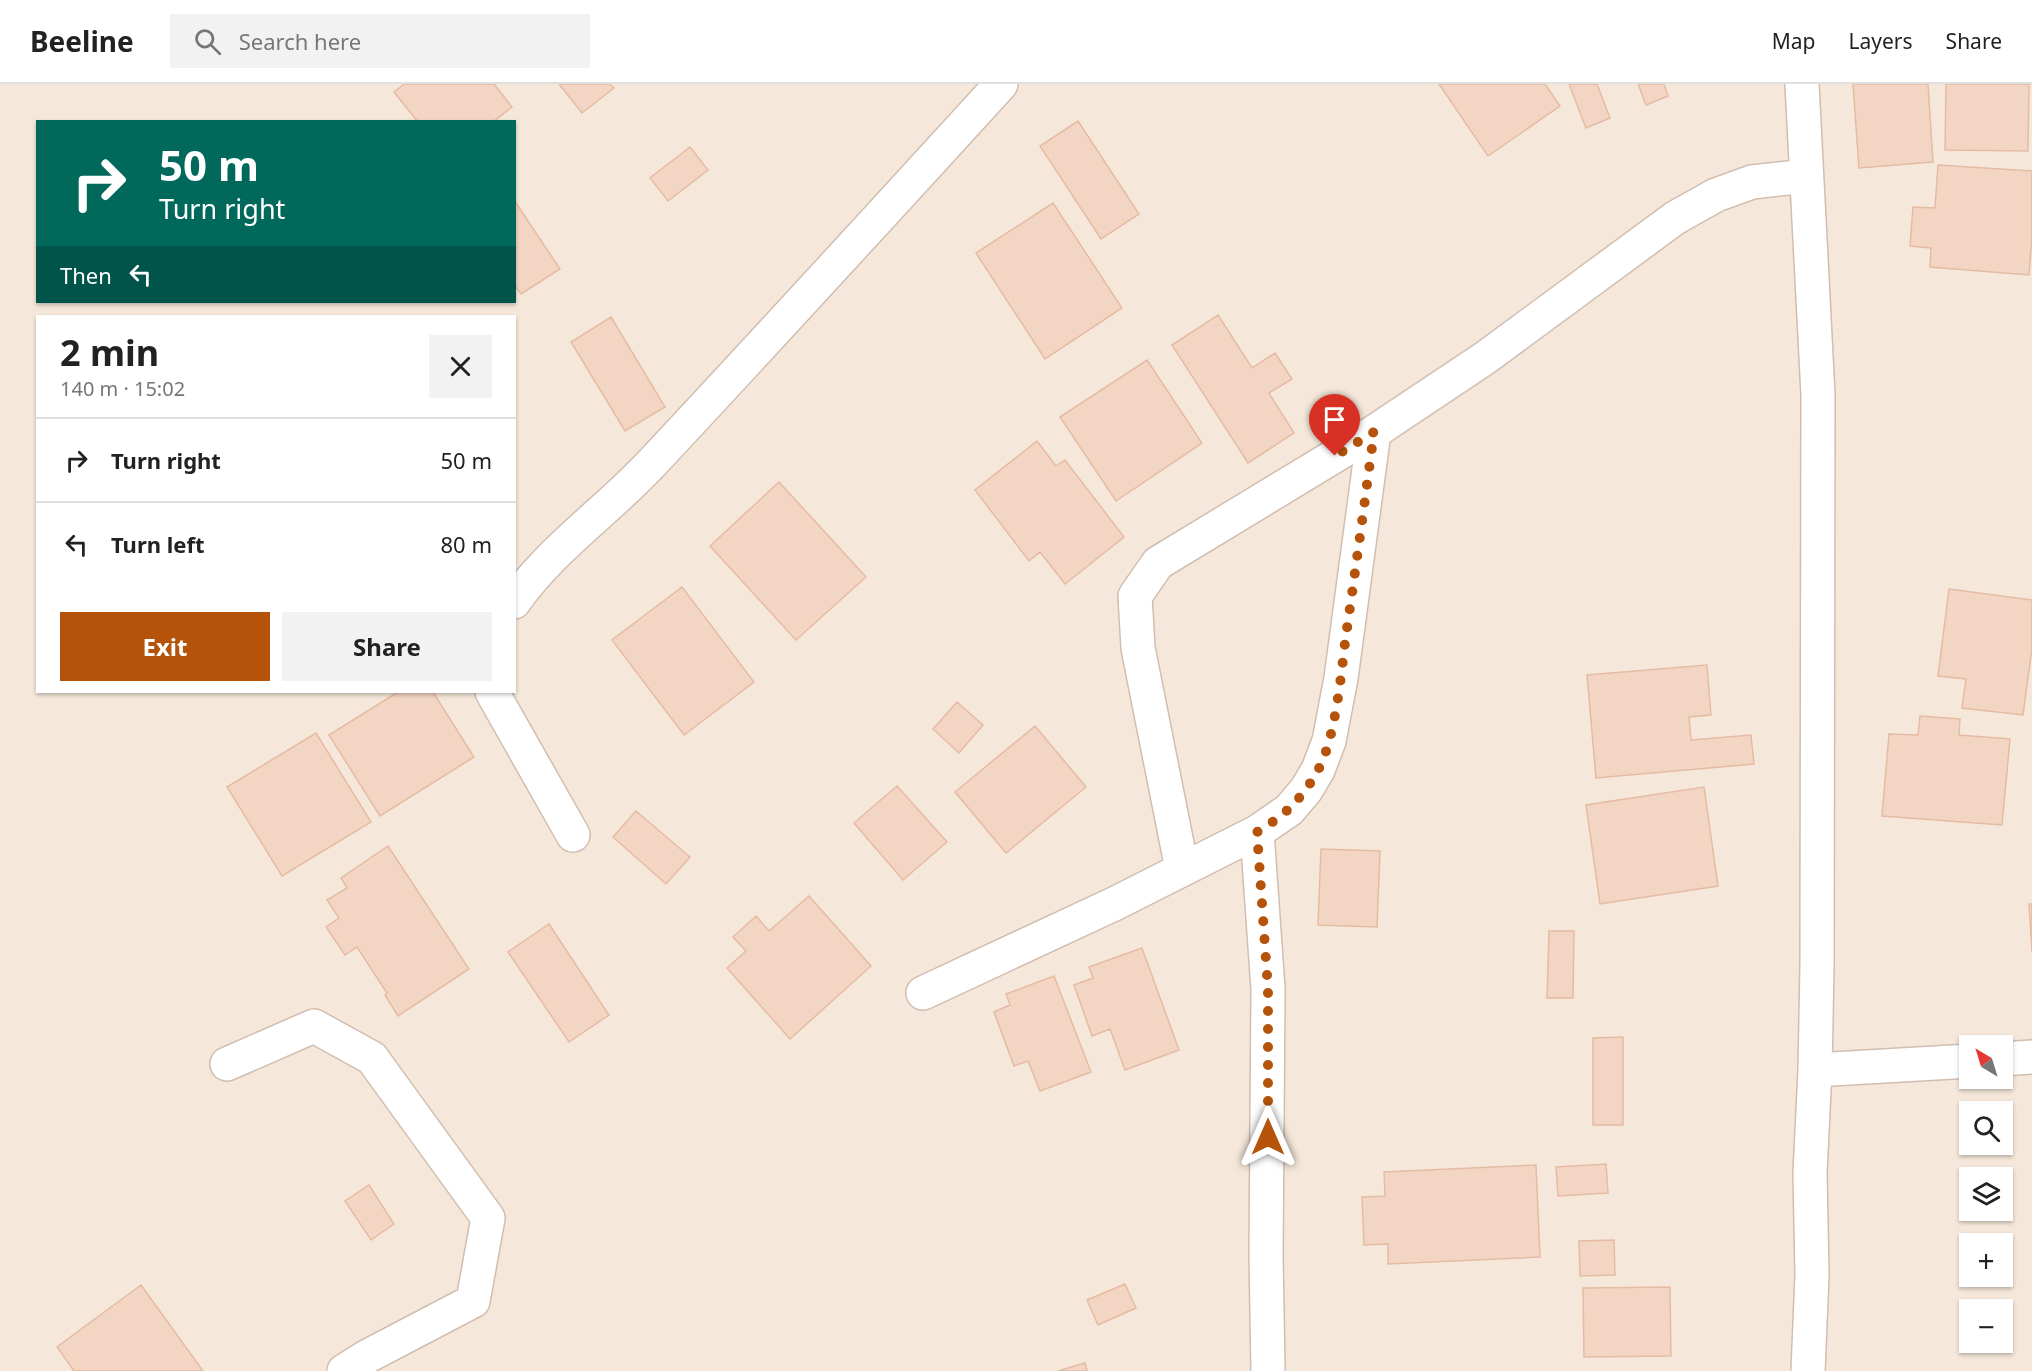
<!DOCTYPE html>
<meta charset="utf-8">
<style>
body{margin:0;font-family:"Noto Sans",sans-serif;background:#f2f2f2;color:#222;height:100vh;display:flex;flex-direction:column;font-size:22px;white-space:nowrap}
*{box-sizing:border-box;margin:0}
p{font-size:20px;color:#767676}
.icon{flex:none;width:33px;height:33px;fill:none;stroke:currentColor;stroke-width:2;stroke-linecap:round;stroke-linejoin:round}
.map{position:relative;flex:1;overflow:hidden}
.sheet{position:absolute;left:36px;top:231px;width:480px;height:378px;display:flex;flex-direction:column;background:#fff;border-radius:0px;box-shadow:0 2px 4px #0004}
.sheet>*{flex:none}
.banner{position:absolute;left:36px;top:36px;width:480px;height:183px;border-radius:0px;box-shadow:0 2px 4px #0004;background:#00695c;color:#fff;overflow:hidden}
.needle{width:39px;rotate:322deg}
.controls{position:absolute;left:1959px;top:951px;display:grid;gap:12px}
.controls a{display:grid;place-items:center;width:54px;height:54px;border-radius:0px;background:#fff;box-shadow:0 2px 4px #0004;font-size:30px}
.pin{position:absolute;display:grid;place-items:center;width:51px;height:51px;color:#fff;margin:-62px -26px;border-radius:50% 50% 50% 0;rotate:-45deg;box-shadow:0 0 6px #0007}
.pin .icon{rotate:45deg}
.me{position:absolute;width:66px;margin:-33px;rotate:0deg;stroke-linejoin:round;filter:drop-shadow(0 0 4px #0008)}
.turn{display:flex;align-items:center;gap:21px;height:126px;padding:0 24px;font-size:27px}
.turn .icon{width:78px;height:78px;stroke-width:2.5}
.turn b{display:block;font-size:42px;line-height:51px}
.then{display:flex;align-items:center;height:57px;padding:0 24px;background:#0003;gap:12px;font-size:22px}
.round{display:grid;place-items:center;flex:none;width:63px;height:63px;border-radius:0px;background:#f2f2f2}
.head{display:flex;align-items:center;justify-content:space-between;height:102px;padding:0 24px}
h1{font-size:36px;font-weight:700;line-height:45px}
.primary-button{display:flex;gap:12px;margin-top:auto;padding:12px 24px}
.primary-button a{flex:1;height:69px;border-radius:0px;background:#b45309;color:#fff;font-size:24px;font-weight:700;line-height:69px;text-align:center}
.primary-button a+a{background:#f2f2f2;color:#222}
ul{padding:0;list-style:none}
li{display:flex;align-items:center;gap:18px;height:84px;padding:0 24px;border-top:2px solid #e0e0e0}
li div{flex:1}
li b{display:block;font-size:22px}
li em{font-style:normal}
header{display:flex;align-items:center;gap:36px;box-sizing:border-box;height:84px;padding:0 30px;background:#fff;border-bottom:2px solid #e0e0e0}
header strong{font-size:28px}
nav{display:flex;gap:33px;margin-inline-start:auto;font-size:21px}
.search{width:420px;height:54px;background:#f2f2f2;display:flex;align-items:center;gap:15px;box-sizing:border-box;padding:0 21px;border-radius:0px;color:#767676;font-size:22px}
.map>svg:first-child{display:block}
.residential{fill:#f5e8da;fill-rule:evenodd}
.building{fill:#f3d5c3;stroke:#e6bba3;stroke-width:1.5}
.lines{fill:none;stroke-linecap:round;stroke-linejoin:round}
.minor-casing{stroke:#d1beb0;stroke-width:36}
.minor{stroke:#fff;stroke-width:33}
.route{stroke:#b45309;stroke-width:10;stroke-dasharray:0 18}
</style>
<header>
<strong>Beeline</strong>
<div class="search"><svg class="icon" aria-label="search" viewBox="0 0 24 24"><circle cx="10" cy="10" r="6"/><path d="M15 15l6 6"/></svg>Search here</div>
<nav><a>Map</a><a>Layers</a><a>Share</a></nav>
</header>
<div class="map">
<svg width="2032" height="1287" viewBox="0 0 2032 1287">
<rect width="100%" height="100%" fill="#fdf6ec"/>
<path class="residential" d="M0,0H2032V1287H0ZM38,38H514V218H38ZM38,232H514V608H38ZM1970,962H2002V994H1970ZM1970,1028H2002V1060H1970ZM1970,1094H2002V1126H1970ZM1970,1160H2002V1192H1970ZM1970,1226H2002V1258H1970Z"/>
<path class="building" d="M404,0H494L512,23L493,38H418L394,8Z
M559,0H610L614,4L582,29Z
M1439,0H1545L1560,22L1488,72Z
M1569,0H1597L1610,34L1586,44Z
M1638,0H1664L1668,12L1646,21Z
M1853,0H1928L1933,78L1859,84Z
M1946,0H2029L2028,67L1945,66Z
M1078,37L1139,130L1101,155L1040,62Z
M690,63L708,86L668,117L650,94Z
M1938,81L2032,87V154L2029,191L1930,183L1931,164L1910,162L1913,123L1935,124Z
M514,116L560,185L521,210L514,200Z
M1053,119L1122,224L1045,275L976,169Z
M1218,231L1252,284L1275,269L1292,295L1269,309L1294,349L1248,379L1172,261Z
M611,233L665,323L625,347L571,258Z
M1147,276L1202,359L1116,417L1060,333Z
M1037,357L1056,382L1065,376L1124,453L1065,500L1040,468L1029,477L975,406Z
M779,398L866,493L796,556L710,462Z
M682,503L754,598L684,651L612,556Z
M1949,505L2032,516V564L2023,631L1962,624L1966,595L1938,592Z
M1707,581L1711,631L1689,633L1691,656L1751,651L1754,680L1596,694L1587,591Z
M398,608H433L474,673L380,732L329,651Z
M957,618L983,641L959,669L933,645Z
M1920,632L1960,635L1959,651L2010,655L2002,741L1882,732L1889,650L1918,651Z
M1035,642L1086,703L1006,769L955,708Z
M316,649L371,738L282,792L227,703Z
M897,702L947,758L903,796L854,739Z
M1704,703L1718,802L1600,820L1586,721Z
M636,727L690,773L666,800L613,753Z
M388,762L469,885L398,932L385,911L387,909L357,863L345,871L326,843L339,834L327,816L347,804L341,794Z
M1321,765L1380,767L1377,843L1318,841Z
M809,812L871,882L790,955L727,884L746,867L733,853L756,832L769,847Z
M2029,820H2032V868Z
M549,840L609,931L569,958L508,868Z
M1549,847H1574L1573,914H1547Z
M1142,864L1179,966L1125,986L1110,945L1092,952L1074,901L1093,894L1089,883Z
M1054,892L1091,988L1040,1007L1028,977L1014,982L994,928L1010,921L1006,910Z
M1623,953V1041H1593V954Z
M1606,1080L1608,1109L1558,1112L1556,1083Z
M1536,1081L1540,1173L1388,1180V1160L1364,1161L1362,1113L1385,1112L1384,1088Z
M369,1101L394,1140L371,1156L345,1117Z
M1614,1156L1615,1191L1580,1192L1579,1157Z
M1125,1200L1136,1224L1098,1241L1087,1216Z
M141,1201L203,1287H74L57,1263Z
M1670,1203L1671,1272L1584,1273L1583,1204Z
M1085,1279L1087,1287H1058Z"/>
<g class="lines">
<g class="minor-casing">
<path id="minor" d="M1802,0L1818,311L1817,882L1815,986L1810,1089L1812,1191L1808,1287
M514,518C551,465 607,427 651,380C769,254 885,127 1001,0
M492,608L573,751
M1257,748L1268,905L1266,1171L1268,1287
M1182,785L1138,564L1135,512L1158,479L1374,348L1485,274L1675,134L1716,111L1752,98L1806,92
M923,909L1114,820L1257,748L1289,726L1306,706L1318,686L1329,657L1341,594L1374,348
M2002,975L2032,973
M227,980L314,942L372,974L488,1134L473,1217L368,1272L344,1287
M1815,986L1970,977"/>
</g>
<use href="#minor" class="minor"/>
</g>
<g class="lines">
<path class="route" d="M1268,1053V905L1257,748C1284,732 1301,716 1317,688C1336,655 1341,589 1346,551C1356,483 1365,416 1374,348L1335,372"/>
</g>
</svg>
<div class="controls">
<a><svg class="needle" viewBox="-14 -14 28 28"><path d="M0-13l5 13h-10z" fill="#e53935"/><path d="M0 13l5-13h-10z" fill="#767676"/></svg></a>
<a><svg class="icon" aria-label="search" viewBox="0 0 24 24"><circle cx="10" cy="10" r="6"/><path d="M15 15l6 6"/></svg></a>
<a><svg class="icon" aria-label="layers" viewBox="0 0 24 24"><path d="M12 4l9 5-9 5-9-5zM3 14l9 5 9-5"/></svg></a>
<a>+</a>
<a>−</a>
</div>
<div class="pin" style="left:1335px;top:372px;background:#d93025"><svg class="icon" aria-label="arrive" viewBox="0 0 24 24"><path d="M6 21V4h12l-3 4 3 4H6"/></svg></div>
<svg class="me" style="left:1268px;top:1053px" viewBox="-20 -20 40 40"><path d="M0-17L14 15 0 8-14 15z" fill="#b45309" stroke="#fff" stroke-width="4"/></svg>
<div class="banner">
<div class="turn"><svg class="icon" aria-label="right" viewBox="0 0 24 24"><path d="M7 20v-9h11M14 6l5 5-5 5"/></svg><div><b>50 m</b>Turn right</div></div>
<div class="then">Then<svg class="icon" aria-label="left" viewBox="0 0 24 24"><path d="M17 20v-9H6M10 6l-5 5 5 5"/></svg></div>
</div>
<section class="sheet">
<div class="head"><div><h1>2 min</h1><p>140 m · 15:02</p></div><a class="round"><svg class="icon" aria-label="close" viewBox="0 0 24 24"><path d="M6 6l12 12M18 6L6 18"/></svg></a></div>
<ul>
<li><svg class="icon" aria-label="right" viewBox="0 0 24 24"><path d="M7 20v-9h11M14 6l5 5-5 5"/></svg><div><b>Turn right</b></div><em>50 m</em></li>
<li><svg class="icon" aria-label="left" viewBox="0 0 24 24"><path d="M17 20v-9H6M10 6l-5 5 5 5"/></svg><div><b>Turn left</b></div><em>80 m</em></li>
</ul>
<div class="primary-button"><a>Exit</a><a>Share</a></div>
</section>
</div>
